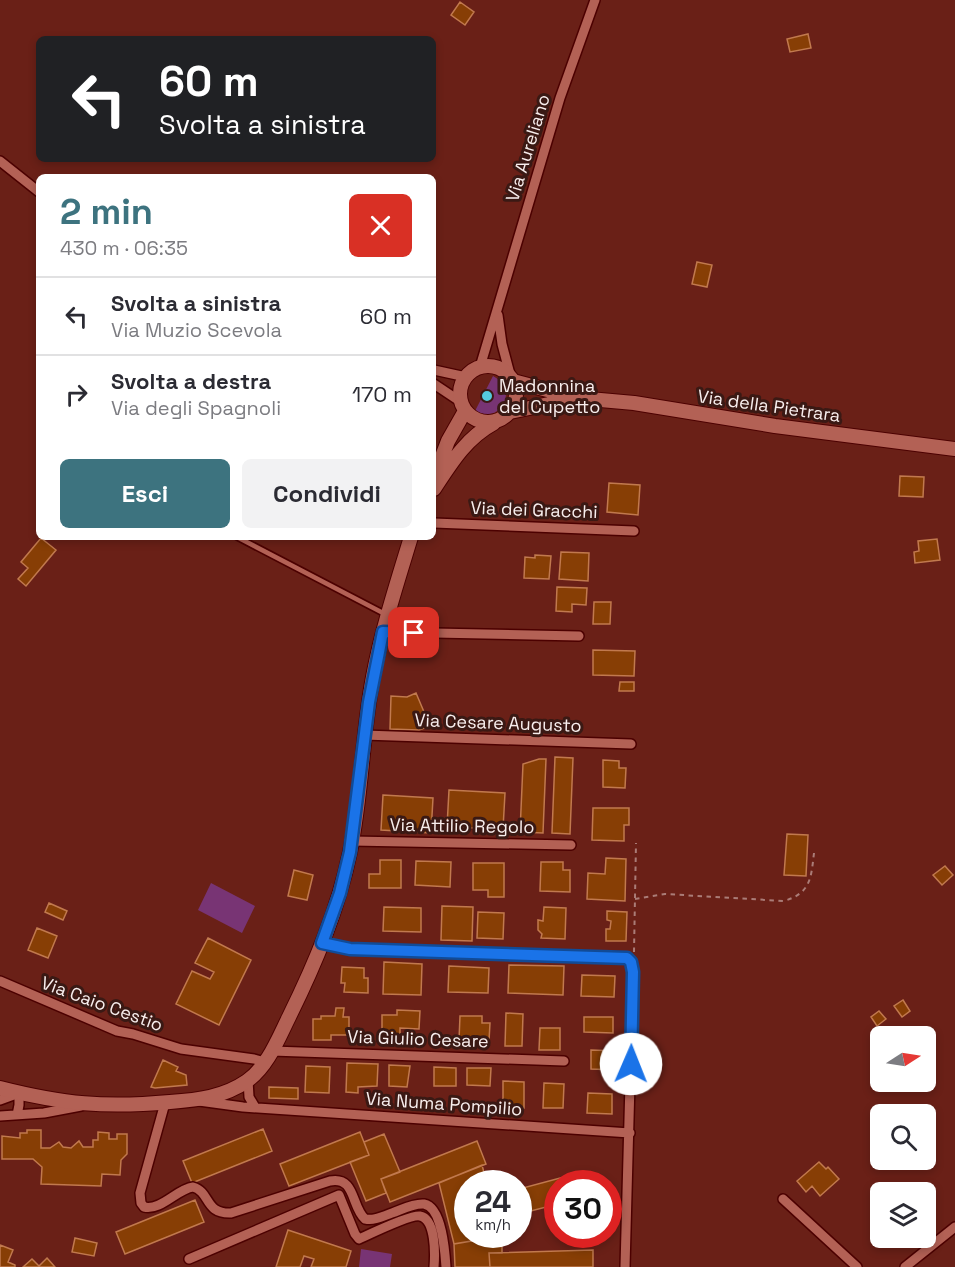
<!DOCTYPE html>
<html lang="it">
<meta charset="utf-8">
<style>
body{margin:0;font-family:"Space Grotesk",sans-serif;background:#f2f2f3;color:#2b2b33;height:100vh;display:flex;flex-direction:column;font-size:22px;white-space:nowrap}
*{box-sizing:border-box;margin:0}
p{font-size:20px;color:#7c7c81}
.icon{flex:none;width:33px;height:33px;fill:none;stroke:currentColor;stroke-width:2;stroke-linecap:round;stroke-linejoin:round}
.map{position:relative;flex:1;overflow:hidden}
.panel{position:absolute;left:36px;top:174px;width:400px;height:366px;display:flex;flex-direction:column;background:#fff;border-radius:9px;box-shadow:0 3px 9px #0003}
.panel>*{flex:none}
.top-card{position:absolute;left:36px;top:36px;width:400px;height:126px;border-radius:9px;box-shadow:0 3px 9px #0003;background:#202124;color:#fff;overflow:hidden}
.needle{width:39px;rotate:78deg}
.controls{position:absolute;left:870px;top:1026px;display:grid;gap:12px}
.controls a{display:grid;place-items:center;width:66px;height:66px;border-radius:9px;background:#fff;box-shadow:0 3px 9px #0003;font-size:30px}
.speed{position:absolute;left:454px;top:1170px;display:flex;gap:12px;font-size:30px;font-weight:700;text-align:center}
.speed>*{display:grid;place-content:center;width:78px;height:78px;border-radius:50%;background:#fff;box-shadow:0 3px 9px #0003;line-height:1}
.speed small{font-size:15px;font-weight:400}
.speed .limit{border:9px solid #d22;background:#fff;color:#111}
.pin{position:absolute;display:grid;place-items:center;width:51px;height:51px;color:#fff;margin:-26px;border-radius:12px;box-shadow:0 3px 9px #0006}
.me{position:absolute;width:66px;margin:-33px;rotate:1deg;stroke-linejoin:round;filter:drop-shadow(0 0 4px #0008)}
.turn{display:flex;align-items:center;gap:21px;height:126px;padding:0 24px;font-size:27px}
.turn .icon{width:78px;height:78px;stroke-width:2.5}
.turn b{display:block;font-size:42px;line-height:51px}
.round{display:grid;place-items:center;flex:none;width:63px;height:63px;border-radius:9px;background:#f2f2f3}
.headline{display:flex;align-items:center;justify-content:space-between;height:102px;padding:0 24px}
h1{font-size:36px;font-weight:600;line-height:45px;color:#3d737f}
.button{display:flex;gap:12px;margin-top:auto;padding:12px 24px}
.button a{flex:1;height:69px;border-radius:9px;background:#3d737f;color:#fff;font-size:24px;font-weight:600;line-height:69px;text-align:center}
.button a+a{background:#f2f2f3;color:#2b2b33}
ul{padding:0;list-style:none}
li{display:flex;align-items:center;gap:18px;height:78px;padding:0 24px;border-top:2px solid #e1e1e2}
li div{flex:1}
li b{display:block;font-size:22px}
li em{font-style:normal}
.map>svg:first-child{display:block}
.green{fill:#783474}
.building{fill:#873e05;stroke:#c1794e;stroke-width:1.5}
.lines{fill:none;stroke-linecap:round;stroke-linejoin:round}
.lane-casing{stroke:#4c0000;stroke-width:8}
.street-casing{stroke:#4c0000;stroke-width:12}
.secondary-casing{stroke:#4c0000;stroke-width:16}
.path{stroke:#aa7c77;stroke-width:2;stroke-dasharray:4.5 4.5;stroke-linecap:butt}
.lane{stroke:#b36155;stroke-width:4.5}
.street{stroke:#b36155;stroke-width:9}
.secondary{stroke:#b36155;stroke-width:14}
.route-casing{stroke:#114b97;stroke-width:15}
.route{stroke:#1a73e8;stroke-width:10}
.poi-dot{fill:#54cadd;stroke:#3a1914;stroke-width:2}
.labels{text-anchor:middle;stroke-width:6;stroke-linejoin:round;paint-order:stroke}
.street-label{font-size:18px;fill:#f8eeed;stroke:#3a1914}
.poi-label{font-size:18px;fill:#f8eeed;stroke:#3a1914;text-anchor:start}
</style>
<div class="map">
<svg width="955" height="1267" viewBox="0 0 955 1267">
<rect width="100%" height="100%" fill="#6a2017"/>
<path class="green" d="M493,376C520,390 500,425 475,411Z
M211,883L255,906L242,933L198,910Z
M361,1249L392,1254L390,1267H359Z"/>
<path class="building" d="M460,2L474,12L465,25L451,15Z
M808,34L811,48L790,52L787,39Z
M697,262L712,265L707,287L692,284Z
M900,476L924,477L923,497L899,496Z
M609,483L640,485L638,515L607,512Z
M41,538L56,550L26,586L18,579L28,568L21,562Z
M937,539L940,560L915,563L914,552L919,551L918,541Z
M561,552L589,553L588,581L559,579Z
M535,555L551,556L549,579L524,578L525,557L535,558Z
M557,587L587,588L586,605L572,604V612L556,611Z
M594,602H611L610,624H593Z
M593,650L635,651L634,676L593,675Z
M620,682H634V691H619Z
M416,693L430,726L419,730L390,729L391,696L407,697Z
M555,757L573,758L570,834L552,833Z
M539,759H546L543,833L520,832L523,764Z
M603,760L619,761V768H626L625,788L603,787Z
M449,790L505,793L503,829L447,827Z
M383,795L433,798L431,833L381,830Z
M593,808H629V825H624V841L592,840Z
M787,834L808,835L806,876L784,875Z
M606,858L626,859L625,901L587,899L588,873L605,874Z
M380,860H401V888H369V874H380Z
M416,861L451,862L450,887L415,885Z
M541,862H563V870H570V892L540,891Z
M473,863H504V897H488V890H473Z
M945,866L953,875L942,885L933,875Z
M294,870L313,875L307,900L288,896Z
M49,903L67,911L63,920L45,912Z
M442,906L473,907L472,941L441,940Z
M384,907L421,908V932L383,931Z
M544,907L566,908L565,939L541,938L542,934L538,930V920L543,921Z
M607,911L627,912L626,941H606V929H610L611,921L607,920Z
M478,912L504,913L503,939L477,938Z
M37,928L57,936L48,958L28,950Z
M208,938L251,960L219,1025L176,1004L192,971L210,979L214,972L195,963Z
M384,962L422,964L421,995L383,994Z
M509,965L564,966L563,995L508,993Z
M449,966L489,968L488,993L448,992Z
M342,967L364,968V978H368V993L344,992L345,983H341Z
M582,975L615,976L614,997L581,996Z
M903,1000L910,1011L902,1017L894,1006Z
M336,1008H344L343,1017H349V1035H331V1040H313V1019H321V1016H335Z
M397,1010L420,1011L419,1029L400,1028V1036L382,1035V1015H397Z
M879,1011L886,1019L877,1026L871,1017Z
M506,1013L523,1014L522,1046H505Z
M460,1016H482V1023H490L489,1041L459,1040Z
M584,1017H613V1033L584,1032Z
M540,1028H560V1050H539Z
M591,1050L617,1051V1070L591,1069Z
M163,1060L178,1067L176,1071L186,1075L187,1085L155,1088L151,1087Z
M347,1063L378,1064L377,1086L358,1087V1093L346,1092Z
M389,1065L410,1066L407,1087L389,1086Z
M306,1066L330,1067L329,1093L305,1092Z
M434,1067L456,1068V1086H434Z
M467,1068H491L490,1086L467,1085Z
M503,1081L524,1082V1108L503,1107Z
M544,1083L564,1084L563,1108H543Z
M269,1087L298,1088V1099L269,1098Z
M588,1093L612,1094V1114L587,1113Z
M263,1129L272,1151L192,1183L183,1161Z
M27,1130H41V1148H50L59,1142L63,1147L71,1148L79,1141L83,1147H93V1140H98V1132L109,1133V1139H117V1134H127V1154L121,1160L120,1175L102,1174L101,1186L41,1184L42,1167L33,1159H2V1136L20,1138V1133H27Z
M360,1132L369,1155L289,1186L280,1164Z
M384,1134L400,1172L381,1179L386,1193L366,1201L350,1162L369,1155L364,1142Z
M477,1141L486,1164L390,1202L381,1179Z
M819,1162L826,1169L828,1167L839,1179L820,1196L812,1186L806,1192L797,1181Z
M482,1165L487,1184H468V1234L502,1236L454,1244L439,1183Z
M579,1173L581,1184H558V1204L519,1214V1189Z
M195,1200L204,1222L125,1254L116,1232Z
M288,1230L351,1251L346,1267H311L314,1259L304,1256L300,1267H276Z
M502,1236V1253H489L490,1267H455L454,1244Z
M75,1238L97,1243L94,1256L72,1252Z
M0,1245L13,1250L8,1262L15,1265V1267H0Z
M593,1250V1267H490L489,1253Z
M47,1258L55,1267H23L32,1259L39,1266Z"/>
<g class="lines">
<g class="lane-casing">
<path id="lane" d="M237,537L385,614"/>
</g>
<g class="street-casing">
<path id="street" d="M0,161L39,192
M498,315L502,344L511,378
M480,367L560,98L595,0
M434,370L466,377
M434,384L461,402
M434,523L634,531
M383,632L579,636
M364,735L631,744
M352,841L571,845
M322,943L350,949L624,957L629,960L633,972L625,1267
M0,981L117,1031L133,1034L181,1049L254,1059L265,1062
M272,1051L564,1061
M248,1080L249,1097L255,1107
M0,1100L19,1093V1105L17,1115
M199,1101L243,1107L630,1133
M165,1103L140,1193L141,1203L144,1207C161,1211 177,1189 193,1187C211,1192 204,1214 231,1213L330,1181C356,1176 351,1207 365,1219C375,1221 383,1216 392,1213C401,1210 413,1203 424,1204C442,1207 445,1252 446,1267
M0,1116L44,1113L81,1106
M783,1199L857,1267
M189,1259L339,1195L355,1234L359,1239C370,1234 411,1214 420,1216C436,1219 435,1255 434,1267
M905,1267L955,1227"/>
</g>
<g class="secondary-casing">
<path id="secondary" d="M460 394a28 28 0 1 1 56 0a28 28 0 1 1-56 0Z
M513,381L578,398L634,403L775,426L955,449
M510,412L573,399
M434,477L448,441L465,411
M434,489C451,463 466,438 494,423
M0,1088C63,1104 105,1108 170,1102C198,1100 224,1097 247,1081C268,1066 278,1039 289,1017C315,964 338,910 350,852C362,794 362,735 373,677C382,629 397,583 411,537"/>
</g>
<path class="path" d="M635,899L665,894L784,901C811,893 811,878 814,853
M634,952L636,843"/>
<use href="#lane" class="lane"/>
<use href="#street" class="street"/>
<use href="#secondary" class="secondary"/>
</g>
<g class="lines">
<g class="route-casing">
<path id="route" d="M414,633L383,632L369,702L350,852L340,893L322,943L350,949L627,958L631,962L633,972L631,1064"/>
</g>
<use href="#route" class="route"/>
</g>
<circle class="poi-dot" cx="487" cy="396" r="6"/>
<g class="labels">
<g class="street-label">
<text transform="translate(528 148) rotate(-73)" y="6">Via Aureliano</text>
<text transform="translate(769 406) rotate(8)" y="6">Via della Pietrara</text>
<text transform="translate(534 510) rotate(2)" y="6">Via dei Gracchi</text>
<text transform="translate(498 723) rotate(2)" y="6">Via Cesare Augusto</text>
<text transform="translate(462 826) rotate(1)" y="6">Via Attilio Regolo</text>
<text transform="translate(102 1004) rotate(20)" y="6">Via Caio Cestio</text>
<text transform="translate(418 1039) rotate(2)" y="6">Via Giulio Cesare</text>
<text transform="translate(444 1104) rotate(4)" y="6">Via Numa Pompilio</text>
</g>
<g class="poi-label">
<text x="499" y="392">Madonnina<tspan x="499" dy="21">del Cupetto</tspan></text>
</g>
</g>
</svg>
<div class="controls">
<a><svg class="needle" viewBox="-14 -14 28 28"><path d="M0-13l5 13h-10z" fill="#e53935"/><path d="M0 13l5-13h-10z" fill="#7c7c81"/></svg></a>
<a><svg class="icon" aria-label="search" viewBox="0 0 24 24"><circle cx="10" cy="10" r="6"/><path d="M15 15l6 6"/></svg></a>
<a><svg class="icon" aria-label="layers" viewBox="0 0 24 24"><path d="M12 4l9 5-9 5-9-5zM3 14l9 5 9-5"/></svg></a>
</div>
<div class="speed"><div>24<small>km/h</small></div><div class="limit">30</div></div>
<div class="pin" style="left:414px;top:633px;background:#d93025"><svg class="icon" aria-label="arrive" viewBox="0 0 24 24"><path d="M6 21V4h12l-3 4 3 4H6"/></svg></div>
<svg class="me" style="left:631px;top:1064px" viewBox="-20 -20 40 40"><circle r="19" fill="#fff"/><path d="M0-13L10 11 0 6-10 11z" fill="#1a73e8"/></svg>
<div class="top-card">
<div class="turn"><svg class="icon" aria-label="left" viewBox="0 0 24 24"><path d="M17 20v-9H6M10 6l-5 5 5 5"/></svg><div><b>60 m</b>Svolta a sinistra</div></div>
</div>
<section class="panel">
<div class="headline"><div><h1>2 min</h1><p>430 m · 06:35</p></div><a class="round" style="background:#d93025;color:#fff"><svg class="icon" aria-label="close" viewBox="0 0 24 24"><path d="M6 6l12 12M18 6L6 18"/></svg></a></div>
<ul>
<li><svg class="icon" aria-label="left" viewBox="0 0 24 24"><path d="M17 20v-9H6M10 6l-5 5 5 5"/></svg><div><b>Svolta a sinistra</b><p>Via Muzio Scevola</p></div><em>60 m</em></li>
<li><svg class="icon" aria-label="right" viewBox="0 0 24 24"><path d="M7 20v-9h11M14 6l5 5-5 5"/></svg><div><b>Svolta a destra</b><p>Via degli Spagnoli</p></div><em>170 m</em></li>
</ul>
<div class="button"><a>Esci</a><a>Condividi</a></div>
</section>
</div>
